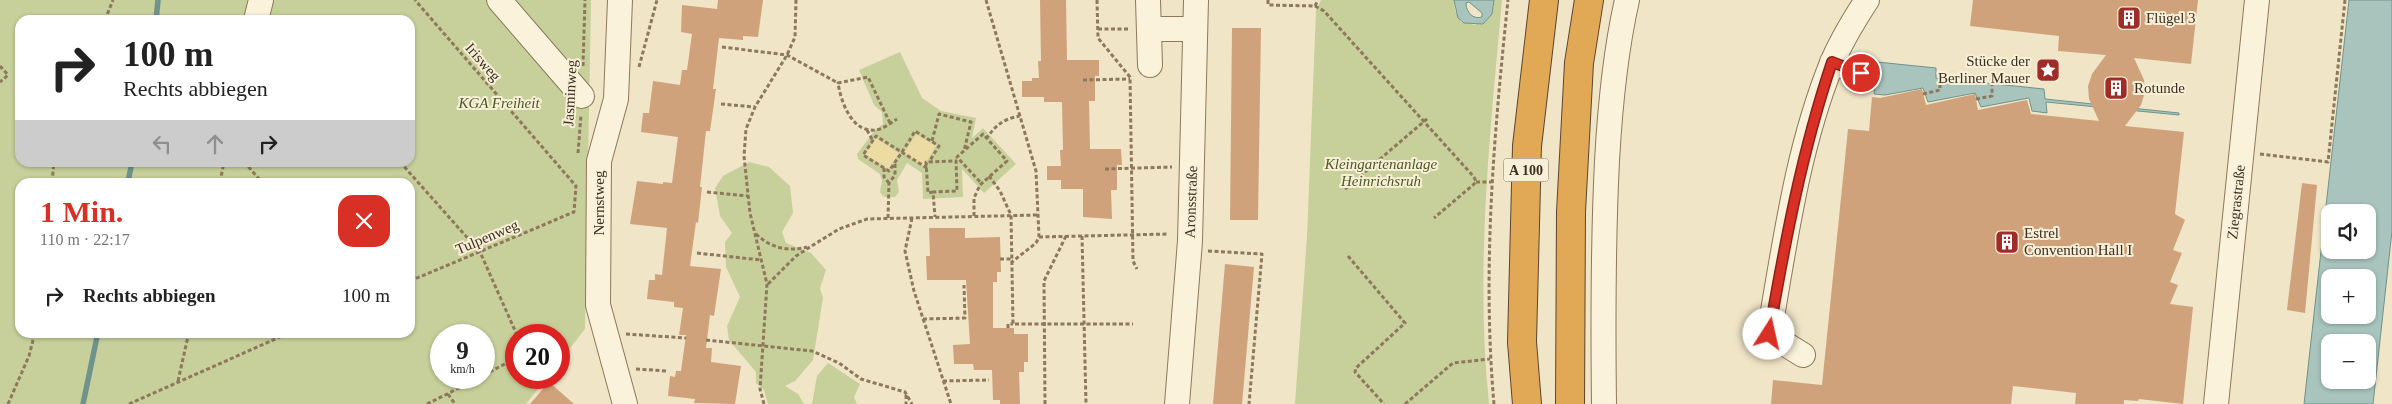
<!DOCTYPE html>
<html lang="de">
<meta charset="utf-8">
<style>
body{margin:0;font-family:Georgia,serif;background:#f2f2f2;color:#222;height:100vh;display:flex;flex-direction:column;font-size:19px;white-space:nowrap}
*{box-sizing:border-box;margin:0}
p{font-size:16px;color:#767676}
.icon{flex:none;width:28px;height:28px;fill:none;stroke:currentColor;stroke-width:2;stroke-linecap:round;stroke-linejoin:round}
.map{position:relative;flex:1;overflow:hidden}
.sheet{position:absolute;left:15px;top:178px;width:400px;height:160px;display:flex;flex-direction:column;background:#fff;border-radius:15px;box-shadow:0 1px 4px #0004}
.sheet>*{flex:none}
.guide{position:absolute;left:15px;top:15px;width:400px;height:152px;border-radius:15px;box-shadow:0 1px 4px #0004;background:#fff;color:#222;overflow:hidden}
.tools{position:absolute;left:2321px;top:204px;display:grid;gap:10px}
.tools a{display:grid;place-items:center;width:55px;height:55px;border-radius:10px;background:#fff;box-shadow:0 1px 4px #0004;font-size:25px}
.speed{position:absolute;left:430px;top:324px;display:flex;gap:10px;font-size:25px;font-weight:700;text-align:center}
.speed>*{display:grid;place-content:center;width:65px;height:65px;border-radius:50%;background:#fff;box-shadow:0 1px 4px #0004;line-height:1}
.speed small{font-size:12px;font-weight:400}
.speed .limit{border:8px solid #d22;background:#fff;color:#111}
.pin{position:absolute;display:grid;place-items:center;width:42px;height:42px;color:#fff;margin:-21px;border:2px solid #fff;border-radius:50%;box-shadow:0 1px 5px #0007}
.me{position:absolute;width:55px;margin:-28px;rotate:10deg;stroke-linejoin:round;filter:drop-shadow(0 0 4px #0008)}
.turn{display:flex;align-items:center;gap:18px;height:105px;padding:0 25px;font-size:22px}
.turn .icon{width:65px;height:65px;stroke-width:2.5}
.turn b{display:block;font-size:35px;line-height:42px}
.lanes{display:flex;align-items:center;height:48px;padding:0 25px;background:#0003;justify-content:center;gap:25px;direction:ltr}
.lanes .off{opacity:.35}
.round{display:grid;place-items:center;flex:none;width:52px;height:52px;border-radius:15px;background:#f2f2f2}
.head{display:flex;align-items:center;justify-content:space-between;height:85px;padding:0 25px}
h1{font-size:30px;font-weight:700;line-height:38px;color:#d93025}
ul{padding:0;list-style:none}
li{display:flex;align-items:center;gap:15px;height:65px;padding:0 25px}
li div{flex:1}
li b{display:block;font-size:19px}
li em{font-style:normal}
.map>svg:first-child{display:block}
.green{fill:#c7cf9a;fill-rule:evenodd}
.sand{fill:#ecdca4}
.water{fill:#a8c4bd;stroke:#6e938b;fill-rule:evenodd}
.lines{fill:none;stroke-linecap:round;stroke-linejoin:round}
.stream{stroke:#6e938b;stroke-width:5.5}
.building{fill:#cfa27c}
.minor-casing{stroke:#8d785b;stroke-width:26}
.highway-casing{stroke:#5b452f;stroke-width:30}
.path{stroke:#8d785b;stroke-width:3;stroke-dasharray:4 2.5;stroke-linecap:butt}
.minor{stroke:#faf2db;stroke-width:24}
.highway{stroke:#e1a956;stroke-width:28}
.route-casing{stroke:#8d1f18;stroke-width:12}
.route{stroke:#d93025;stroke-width:9}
.labels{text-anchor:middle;stroke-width:4;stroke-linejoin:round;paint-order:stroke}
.shield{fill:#f7efd7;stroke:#756957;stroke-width:1}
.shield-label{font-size:14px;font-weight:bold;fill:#3d2f20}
.poi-label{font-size:15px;fill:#3d2f20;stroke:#f7efd7;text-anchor:start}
.street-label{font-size:15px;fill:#3d2f20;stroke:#f7efd7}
.park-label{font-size:15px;font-style:italic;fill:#4b5a25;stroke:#f7efd7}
</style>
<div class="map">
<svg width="2392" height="404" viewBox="0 0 2392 404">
<rect width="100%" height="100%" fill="#f0e5c7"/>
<path class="green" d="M0,0H591L585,329L559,362V335H516V378H547L526,404H0ZM20,20H410V162H20ZM20,182H410V332H20ZM441,335H484V378H441Z
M1321,0H1454L1455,10L1461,22L1475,25L1493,10L1494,0H1502C1490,134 1475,269 1489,404H1295L1307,237L1316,10Z
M900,52L922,98L941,111L976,118L972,138L983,128L1016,164L984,193L962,169L963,197L923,199L922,173L907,163L897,180L899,192L895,197H884L880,192L882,181L880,174L858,159L857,154L875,130L883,124L882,112L874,105L859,70Z
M749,162L769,167L790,186L793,213L782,232L786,243L811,253L826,270L820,288L823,298L813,360L795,381L785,386L798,394L804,404H768L764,390L756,383V372L729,340L727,326L740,297L726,267L725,242L732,233L720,216L715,188L723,176Z
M828,363L860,384L854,397L857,404H812L817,376Z"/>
<path class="sand" d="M916,134L936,146L924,166L904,153Z
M876,138L899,153L888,170L865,154Z"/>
<path class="water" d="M1454,0H1494L1492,14L1483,24L1464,23L1458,18ZM1469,2L1482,13V17C1473,20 1466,12 1466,3Z
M2349,0H2392V231L2373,404H2304ZM2330,212H2368V250H2330ZM2330,278H2368V315H2330ZM2330,342H2368V380H2330Z
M1877,62L1936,68V78L2044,89L2045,99L2179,113V115L2046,102L2047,113L2032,111L2029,98L1981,107L1975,93L1928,102L1923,88L1885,95L1874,94Z"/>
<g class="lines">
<path class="stream" d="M156,20L158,0
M128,182L132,162
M83,404L98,332"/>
</g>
<path class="building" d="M718,0H763L758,37L743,36V40L719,38L713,89H716L710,131H706L700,187H702L698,223L696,222L690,266L721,269L714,316L710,315L706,348H712L711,362L741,366L735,404L694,403L695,399L668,396L670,376L675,377L676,371H681L686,335H679L683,308L674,307V302L647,299L649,280H655V274L662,275L667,228L630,224L637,181L663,184V182L672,183L678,137L641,132L643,113H649L653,81L680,85L682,70H687L692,34L681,32L682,5L717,9Z
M1040,0H1066L1067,60H1099V76H1095V101H1089L1090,149H1121L1122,165H1117V190H1111L1112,219L1083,217V189H1061V180H1047V166H1061L1060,150H1063L1062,102H1044V97H1022V81H1032V78H1039L1038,61H1041Z
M1973,0H2198L2191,64L2134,58L2144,80L2145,92L2141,105L2125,126L2184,132L2175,214L2185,220L2173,250L2182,253L2170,282L2178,285L2170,304L2193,307L2183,404L2139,399L2138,401L2124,400V404H2075L2076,393L2013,386L2011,404H1771L1773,380L1822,385L1848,129L1869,131L1872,97L1880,98L1922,89L1926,105L1975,94L1978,110L2027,100L2031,114L2099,121L2089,99L2088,86L2092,74L2106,55L2058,51L2059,36L1970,26Z
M1232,28H1261L1258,220H1230Z
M2302,183L2317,185L2305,313L2287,310Z
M929,228H965V238L1000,237L1001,272H997V282H993V328H1014V334H1028V362H1024V372H1019L1020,404H1000V400H993L992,370H974L973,364H954L953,345L970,344L966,280H927L926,256H930Z
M1225,264L1254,267L1242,404H1213Z
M549,382L574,404H530Z"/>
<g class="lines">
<g class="minor-casing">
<path id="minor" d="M499,0L582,96
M620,0L616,99L599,161L598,305L625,404
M1148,0L1150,65
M256,20L261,0
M1149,29H1195
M1832,62L1861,73
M1803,355L1769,334C1785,243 1797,149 1832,63C1841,41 1854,20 1867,0
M1177,404L1190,241L1196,0
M1604,404C1603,323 1603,242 1607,161C1610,107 1615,53 1627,0
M2216,404L2257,0"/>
</g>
<g class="highway-casing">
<path id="highway" d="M1527,404L1522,342L1527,146L1544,0
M1570,404L1571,212L1579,63L1589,0"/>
</g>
<path class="path" d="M986,0L1036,171L1039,237L1036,243L1012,262
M1097,0L1098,38L1130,77L1133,261L1137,269
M1268,0V5L1315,6L1324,11L1474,177L1476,182L1473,185L1434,218
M1315,6L1318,0
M105,20L113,0
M1098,29H1128
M722,47L787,55L838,83
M0,66L8,75L0,82
M583,66L585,0
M639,67L657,0
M1083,80L1130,79
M1923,94L1940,90V78
M1976,99L1992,96V84
M721,104L755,107
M890,123L868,77L838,83C841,101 851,133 876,130C883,129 891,123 897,119
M867,130L873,141
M986,139C996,125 1003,119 1020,116
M932,141L939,114L971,122L964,151
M578,153L581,115
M2260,154L2328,162L2345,0
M244,162L262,182
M400,162L480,252L517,335
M884,168V177L889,183
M927,168L876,136L863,155L889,171C898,158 907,145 915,131L939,146L929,162
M1105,169L1172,167
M989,176L1000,191L1011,215L1013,324H1133
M52,182L54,162
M220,182L224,162
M1476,182H1491
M1345,189L1428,118
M707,192L748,196
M933,192L928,193L926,162L956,161L957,191L933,192L935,217
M974,216V198L980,185C989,177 998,169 1007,161L983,134L957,157L982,184
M888,218L889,183L895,175V162
M912,218L905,251L914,291L951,404
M756,234C771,248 787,252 807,247
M1082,236L1086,404
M1039,237L1169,234
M1208,251L1262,254L1249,404
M697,253L761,260
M1348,256L1405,323L1356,368L1355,372L1384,404
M1000,259H1012
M410,281L574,212L576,186L415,0
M768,284L796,256L810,247L839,229L867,219L1038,215
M923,319L965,318L964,285
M1008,328V324H1013
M626,334L686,338
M706,340L812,351L839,363L861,379L905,392L912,404
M636,369L667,371
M484,375L516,358
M178,381L189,332
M943,381L989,380
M448,394L455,404
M906,395V404
M8,404L29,356L35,332
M129,404L291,332
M427,404L479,378
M764,404L760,389L767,284L750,213L744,156L746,129L755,107L787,55L795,37L796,0
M1045,404L1044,281L1066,236
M1405,404L1453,363L1490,359
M1494,404C1482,269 1494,134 1508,0"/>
<use href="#minor" class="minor"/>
<use href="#highway" class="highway"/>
</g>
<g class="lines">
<g class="route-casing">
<path id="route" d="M1769,334C1785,242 1802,151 1832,62L1861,73"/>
</g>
<use href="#route" class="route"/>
</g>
<defs>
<g id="building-square" transform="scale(1.25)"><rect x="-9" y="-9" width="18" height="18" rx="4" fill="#9e2d29" stroke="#f7efd7"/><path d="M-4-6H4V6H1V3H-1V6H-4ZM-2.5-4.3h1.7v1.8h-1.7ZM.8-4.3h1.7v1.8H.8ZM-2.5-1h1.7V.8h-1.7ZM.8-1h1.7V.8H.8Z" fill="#fff"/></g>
<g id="sight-square" transform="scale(1.25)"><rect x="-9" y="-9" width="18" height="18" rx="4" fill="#9e2d29" stroke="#f7efd7"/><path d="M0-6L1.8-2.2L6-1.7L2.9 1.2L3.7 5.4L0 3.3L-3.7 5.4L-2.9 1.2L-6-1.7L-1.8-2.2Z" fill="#fff"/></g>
</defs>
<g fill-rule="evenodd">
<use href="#building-square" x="2129" y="18"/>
<use href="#sight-square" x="2048" y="70"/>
<use href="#building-square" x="2116" y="88"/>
<use href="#building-square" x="2007" y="242"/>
</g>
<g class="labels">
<rect class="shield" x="1503.5" y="158.5" width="45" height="23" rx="4"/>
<g class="shield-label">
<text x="1526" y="175">A 100</text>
</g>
<g class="poi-label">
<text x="2146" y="23">Flügel 3</text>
<text x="2030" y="66" text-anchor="end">Stücke der<tspan x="2030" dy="17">Berliner Mauer</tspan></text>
<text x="2134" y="93">Rotunde</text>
<text x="2024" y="238">Estrel<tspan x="2024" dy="17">Convention Hall I</tspan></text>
</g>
<g class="street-label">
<text transform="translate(483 62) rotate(49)" y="5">Irisweg</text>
<text transform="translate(570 93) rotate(-87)" y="5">Jasminweg</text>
<text transform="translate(1191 202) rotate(-88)" y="5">Aronsstraße</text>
<text transform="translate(2236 202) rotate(-84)" y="5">Ziegrastraße</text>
<text transform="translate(599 203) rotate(-90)" y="5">Nernstweg</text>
<text transform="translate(487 237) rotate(-23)" y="5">Tulpenweg</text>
</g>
<g class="park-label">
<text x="499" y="108">KGA Freiheit</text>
<text x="1381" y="169">Kleingartenanlage<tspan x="1381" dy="17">Heinrichsruh</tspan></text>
</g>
</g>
</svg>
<div class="tools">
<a><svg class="icon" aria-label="sound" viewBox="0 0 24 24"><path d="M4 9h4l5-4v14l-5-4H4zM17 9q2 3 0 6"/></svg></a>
<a>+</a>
<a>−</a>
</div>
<div class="speed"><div>9<small>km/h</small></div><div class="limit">20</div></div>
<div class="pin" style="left:1861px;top:73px;background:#d93025"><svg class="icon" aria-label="arrive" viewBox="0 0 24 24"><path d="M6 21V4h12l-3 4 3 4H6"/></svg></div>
<svg class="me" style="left:1769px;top:334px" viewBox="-20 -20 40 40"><circle r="19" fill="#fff"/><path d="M0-13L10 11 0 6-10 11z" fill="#d93025"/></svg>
<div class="guide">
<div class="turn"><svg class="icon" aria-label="right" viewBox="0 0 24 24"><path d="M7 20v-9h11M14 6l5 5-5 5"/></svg><div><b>100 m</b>Rechts abbiegen</div></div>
<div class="lanes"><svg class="icon off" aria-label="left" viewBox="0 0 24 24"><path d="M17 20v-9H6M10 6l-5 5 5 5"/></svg><svg class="icon off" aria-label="ahead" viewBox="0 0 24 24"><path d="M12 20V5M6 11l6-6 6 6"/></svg><svg class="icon" aria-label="right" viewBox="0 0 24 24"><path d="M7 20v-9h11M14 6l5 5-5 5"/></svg></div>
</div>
<section class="sheet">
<div class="head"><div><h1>1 Min.</h1><p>110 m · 22:17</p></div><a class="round" style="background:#d93025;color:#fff"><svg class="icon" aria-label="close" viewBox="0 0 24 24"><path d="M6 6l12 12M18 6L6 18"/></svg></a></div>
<ul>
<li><svg class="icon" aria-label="right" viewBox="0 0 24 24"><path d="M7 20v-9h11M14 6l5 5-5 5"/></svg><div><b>Rechts abbiegen</b></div><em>100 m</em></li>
</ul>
</section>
</div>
